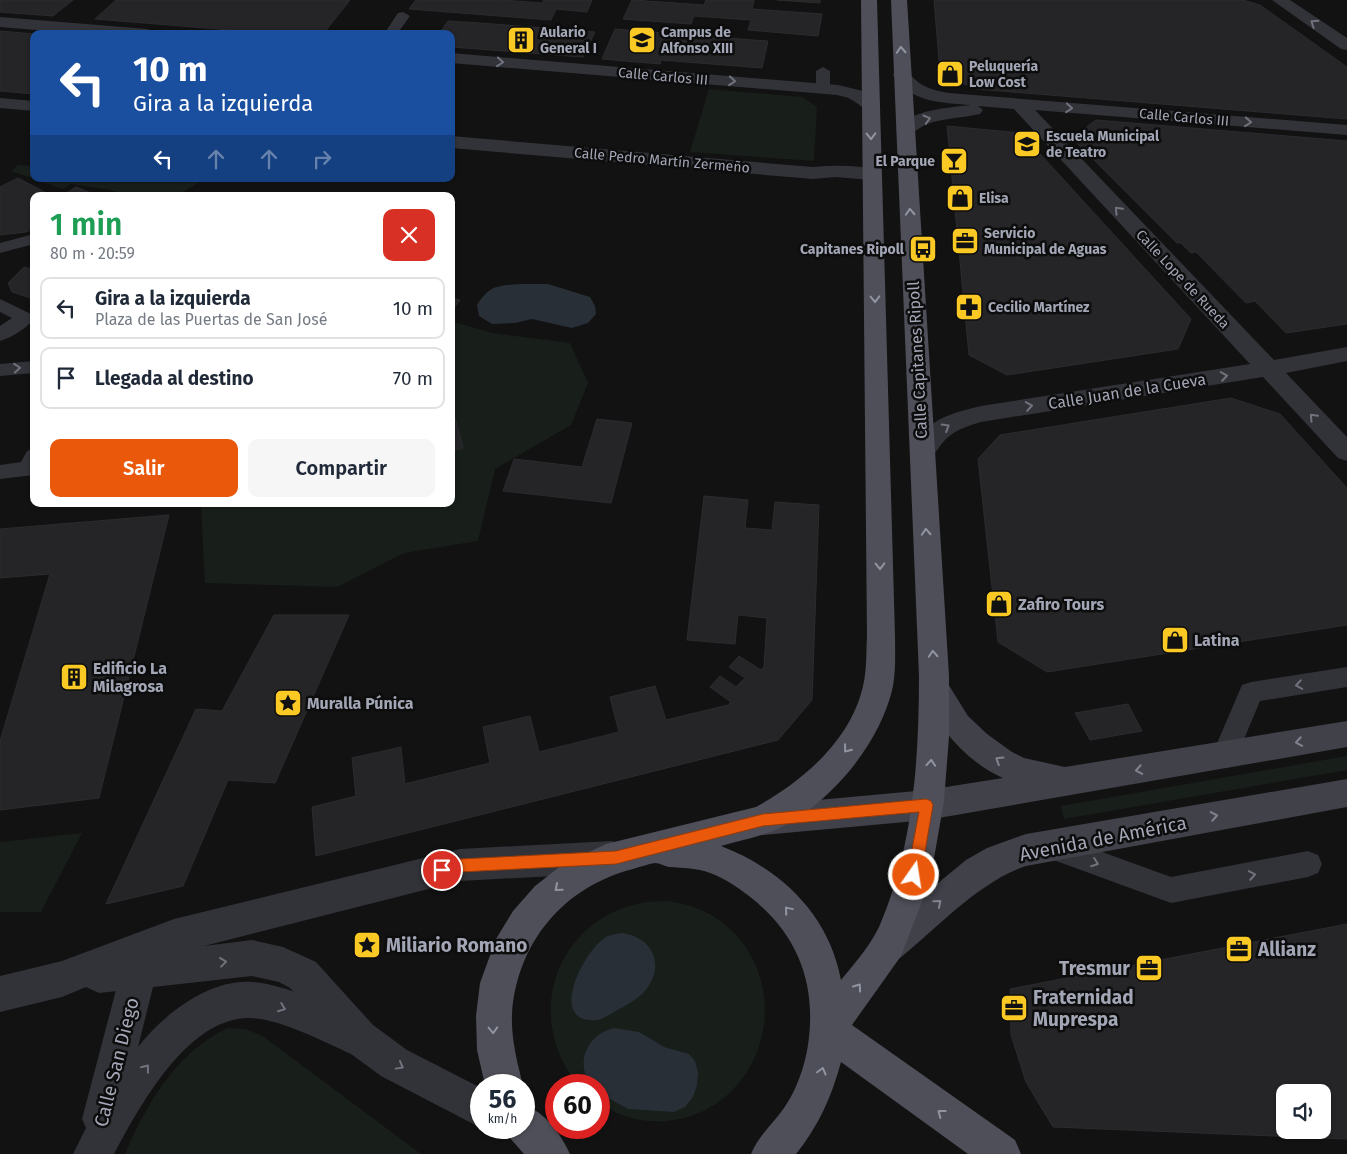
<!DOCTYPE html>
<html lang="es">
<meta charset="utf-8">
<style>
body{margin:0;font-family:"Fira Sans",sans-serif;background:#f6f6f7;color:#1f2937;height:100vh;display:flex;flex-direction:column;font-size:19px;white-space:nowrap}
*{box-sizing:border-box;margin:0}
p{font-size:16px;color:#747a83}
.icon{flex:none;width:28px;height:28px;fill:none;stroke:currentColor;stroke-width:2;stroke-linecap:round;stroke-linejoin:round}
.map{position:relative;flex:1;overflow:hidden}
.drawer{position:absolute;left:30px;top:192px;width:425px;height:315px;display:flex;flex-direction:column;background:#fff;border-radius:10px;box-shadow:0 1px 4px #0004}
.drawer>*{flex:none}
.banner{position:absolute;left:30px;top:30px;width:425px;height:152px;border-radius:10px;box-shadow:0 1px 4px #0004;background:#1a4fa0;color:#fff;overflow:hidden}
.buttons{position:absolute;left:1276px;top:1084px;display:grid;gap:10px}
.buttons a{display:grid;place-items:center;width:55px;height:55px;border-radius:10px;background:#fff;box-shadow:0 1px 4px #0004;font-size:25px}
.speed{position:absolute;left:470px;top:1074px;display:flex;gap:10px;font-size:25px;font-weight:700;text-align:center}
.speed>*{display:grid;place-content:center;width:65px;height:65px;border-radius:50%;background:#fff;box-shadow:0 1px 4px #0004;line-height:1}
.speed small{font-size:12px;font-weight:400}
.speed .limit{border:8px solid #d22;background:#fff;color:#111}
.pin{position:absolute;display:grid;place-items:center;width:42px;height:42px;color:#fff;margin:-21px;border:2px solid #fff;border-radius:50%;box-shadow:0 1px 5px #0007}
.me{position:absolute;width:55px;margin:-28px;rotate:13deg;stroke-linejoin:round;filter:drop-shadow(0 0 4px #0008)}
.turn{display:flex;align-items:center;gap:18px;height:105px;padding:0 20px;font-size:22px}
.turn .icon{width:65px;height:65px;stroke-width:2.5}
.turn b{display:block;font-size:35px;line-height:42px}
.lanes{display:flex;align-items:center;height:48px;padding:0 20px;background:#0003;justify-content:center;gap:25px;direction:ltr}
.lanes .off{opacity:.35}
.round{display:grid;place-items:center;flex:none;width:52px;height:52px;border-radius:10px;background:#f6f6f7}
.summary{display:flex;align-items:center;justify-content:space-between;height:85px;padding:0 20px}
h1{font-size:30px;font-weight:600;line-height:38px;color:#1e9e55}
.button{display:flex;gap:10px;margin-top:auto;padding:10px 20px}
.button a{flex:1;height:58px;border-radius:10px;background:#ea580c;color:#fff;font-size:20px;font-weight:600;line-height:58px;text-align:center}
.button a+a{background:#f6f6f7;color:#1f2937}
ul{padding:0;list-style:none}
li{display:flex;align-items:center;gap:15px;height:62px;margin:0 10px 8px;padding:0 10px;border:2px solid #e0e1e3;border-radius:10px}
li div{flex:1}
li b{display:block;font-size:19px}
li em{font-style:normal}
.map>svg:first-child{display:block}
.green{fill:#181e19}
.water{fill:#282f37}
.building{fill:#252427;stroke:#2c2b2f;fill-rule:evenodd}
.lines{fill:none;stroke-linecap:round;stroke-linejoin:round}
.service{fill:#323338;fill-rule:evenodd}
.pedestrian{fill:#323338;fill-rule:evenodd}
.minor{fill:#323338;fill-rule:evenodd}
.tertiary{fill:#323338;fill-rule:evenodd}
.secondary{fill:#404149;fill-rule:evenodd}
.primary{fill:#4e4f58;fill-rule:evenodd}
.oneway{stroke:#70727d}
.oneway2{stroke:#9195a2}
.oneway3{stroke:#80838f}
.route{fill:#ea580c;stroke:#983908}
.labels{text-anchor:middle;stroke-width:5;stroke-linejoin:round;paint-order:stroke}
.far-poi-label{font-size:14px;font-weight:bold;fill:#a2a6b5;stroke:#0d0d0e;text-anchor:start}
.far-street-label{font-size:14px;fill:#a2a6b5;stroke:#0d0d0e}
.street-label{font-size:16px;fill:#a2a6b5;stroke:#0d0d0e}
.poi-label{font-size:16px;font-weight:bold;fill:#a2a6b5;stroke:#0d0d0e;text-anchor:start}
.near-street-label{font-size:19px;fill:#a2a6b5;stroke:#0d0d0e}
.near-poi-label{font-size:19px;font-weight:bold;fill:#a2a6b5;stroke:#0d0d0e;text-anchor:start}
</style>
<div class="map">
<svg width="1347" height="1154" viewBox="0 0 1347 1154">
<rect width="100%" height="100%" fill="#121213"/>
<path class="green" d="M709,89L802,97L817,107L814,161L690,152Z
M18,165L34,166V179H205L176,196H126L112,190L71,184L63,189L11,171Z
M451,321L492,333L570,343L588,383L571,425L495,469L478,541L404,553L337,587L205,583L201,504H451Z
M1347,756V770L1064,819L1061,806Z
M82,833L41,912H0V842Z
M669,901C689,905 708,910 724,924C799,984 765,1112 667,1121C642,1123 620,1117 599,1103V1085H578C515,1007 568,898 669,901Z
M227,1028L246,1029L264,1037L421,1154H125C147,1103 175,1054 227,1028Z"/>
<path class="water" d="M520,284H548L590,297L595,306L596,314L588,323L572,328L532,319L515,323L492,324L479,316L477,305C490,285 497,286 520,284Z
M622,933C653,937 666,966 645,991C637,1000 625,1006 614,1012C605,1017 599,1022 589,1020C551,1016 584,954 601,941C607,935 614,934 622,933Z
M614,1028L639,1032L664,1047L689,1054L695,1061L698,1073L697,1085L693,1097L685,1107L674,1112L628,1109L599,1093V1085H590C575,1061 588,1034 614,1028Z"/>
<path class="building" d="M0,0H73L53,16L0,12Z
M116,0H350L323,34H279L95,19Z
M416,0H502L542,3L544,0H592L587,12L556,9L551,20L409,9Z
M632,0L704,5L706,0H754L752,9L822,14L818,36L748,30L751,20L694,16L691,24L623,19Z
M777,0H820V3Z
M934,0H1243L1260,5L1347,67V119L975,89L940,72Z
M448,21L480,23L595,32L583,57L451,47V34H439Z
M615,29L753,40L768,41L762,68L661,60L660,64L602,59Z
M0,31L35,34L34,94L0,91Z
M1096,120L1347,141V324L1286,333L1255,301L1246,303L1196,252L1191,253L1181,243H1177L1072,138Z
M947,126L1021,133L1191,319L1178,349L1007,375L969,355Z
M18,178L52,196H34V228L26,232L0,235V187Z
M76,187L98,196H71L65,194Z
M24,267L34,270V299L12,292L8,283Z
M451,298L460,300L451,312Z
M1231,398L1280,414L1347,488V625L1047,672L998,642L978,459L1000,435Z
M451,403L463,448L451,451Z
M597,419L632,423L611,503L503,491L514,459L582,467Z
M704,496L748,500L745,528L772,530L775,502L819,505L812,700L778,740L316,856L312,807L356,796L352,758L401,747L405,784L490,763L483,727L530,716L539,752L619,732L610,697L655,686L666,720L728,705L731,702L710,687L720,676L736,687L745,678L729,667L739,656L761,670L764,667L767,618L738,615L735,644L687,640Z
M169,515L99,798L0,810V741L50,574L0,578V529Z
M274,615H349L275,783L228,780L183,886L106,904L196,709L222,711Z
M1128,704L1142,731L1090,740L1075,713Z
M1347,924V1139L1053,1127L1026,1082L1011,1035L1010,989ZM1285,1092H1322V1130H1285Z"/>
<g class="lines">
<path class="service" d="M403,12L410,16L397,34H384L398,13Z
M823,67L830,71V88L828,91H818L816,88V71Z
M34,234V244L0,253V243Z
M0,299L31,314L34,318C29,327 11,338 0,341V326L12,318L0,312Z
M34,361V373L0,376V364Z
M34,449V475L0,479V465L21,462L27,451Z
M1347,667V687L1260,701L1234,763L1225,766L1216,763L1212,755L1242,685L1251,682Z
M1050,833L1171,877L1308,851L1318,855L1322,864L1318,873L1308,877L1171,903L1040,855L1036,846L1040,837Z"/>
<path class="pedestrian" d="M0,98L34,101V111L0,108Z
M451,136L813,167C835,165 858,165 879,170L882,174L879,178L872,180L835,177L813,179L451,148Z"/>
<path class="minor" d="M1272,0H1290L1347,38V50L1341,49Z
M0,17L147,29L153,31L155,34H84L0,27Z
M451,53L838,85L863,91L880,106L877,110C864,113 861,104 850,99C847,97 841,96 837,95L451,63Z
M902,70L908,71C918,86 931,90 949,93L1347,125V135L1035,110L1274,360L1347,347V361L1286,373L1347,437V461L1338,458L1263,377L981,422C953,430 945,436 931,460L922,463L913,460L910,454C924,420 948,414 981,406L1250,364L1014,109L978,106L983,110L980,114C963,118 944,118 927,124C916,129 911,137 899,134L896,130C910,109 948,108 971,105C942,103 909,102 893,75L896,71Z
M139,953L152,958L157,971L138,1047C163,1015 209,978 253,982C294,986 334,1010 371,1025L377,1038L371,1051L358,1057C328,1044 282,1019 251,1018C188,1016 140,1106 114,1154H73L86,1128L82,1119L121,971L126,958Z"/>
<path class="tertiary" d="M612,841L624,846L629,857L624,868L612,873L460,881L204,946L252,940L283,947L316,962L373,1025L407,1050L481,1088V1128H483H481L381,1076L347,1051L290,988L279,982L252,976L99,993L86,987L62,997L0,1012V976L62,961L174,919L460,849Z"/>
<path class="secondary" d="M934,675L945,679L968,716L987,734L1012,752L1024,758L1065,767L1347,721V747L927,820L763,835L752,831L747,820L752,809L763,805L927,790L1003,778C963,760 938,726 919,688L923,679Z
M1347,779V807L1026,866C980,881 938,927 900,958L888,963L876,958L870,946L876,934L966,860L987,848L1026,834Z"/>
<path class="primary" d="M861,0H877L895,636C895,652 896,669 893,686C881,744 827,808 773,831C756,838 738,841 721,846C781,869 829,915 841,980C854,964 870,946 879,927C913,849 919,760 919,676L891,0H907L949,676V737L944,801L933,864L925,894L901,956L852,1025L1015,1140L1021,1154H968L841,1062C832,1096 818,1127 796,1154H751C759,1135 772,1125 784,1108C796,1091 805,1066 808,1045C817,984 798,934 749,896C737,887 724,878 710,873C697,868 683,868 669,867C664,866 660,863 655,863C648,864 640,867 633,869C563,887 517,943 512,1014C511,1038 517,1062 523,1085H485L477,1050L476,1016L480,983L496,939L513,911L535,886L562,865L606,844L756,807C803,781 851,740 863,686C867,670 866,652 867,636Z
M524,1105C545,1112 561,1134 570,1154H524L510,1138L506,1128H524Z"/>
</g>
<defs><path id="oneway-chevron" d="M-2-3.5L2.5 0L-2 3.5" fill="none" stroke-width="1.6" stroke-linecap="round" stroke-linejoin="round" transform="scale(1.25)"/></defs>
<g class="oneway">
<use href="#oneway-chevron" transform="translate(1314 23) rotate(-146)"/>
<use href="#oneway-chevron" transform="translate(500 62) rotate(5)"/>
<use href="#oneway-chevron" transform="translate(732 81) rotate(5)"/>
<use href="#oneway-chevron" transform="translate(1069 108) rotate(5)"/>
<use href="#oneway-chevron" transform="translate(927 119) rotate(-16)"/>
<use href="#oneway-chevron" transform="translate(1248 122) rotate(5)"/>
<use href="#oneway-chevron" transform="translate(1118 210) rotate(-133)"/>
<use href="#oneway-chevron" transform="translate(17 368) rotate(-5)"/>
<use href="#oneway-chevron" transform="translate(1224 376) rotate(-9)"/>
<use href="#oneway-chevron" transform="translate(1029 406) rotate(-9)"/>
<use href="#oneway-chevron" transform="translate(1313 417) rotate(-133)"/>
<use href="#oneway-chevron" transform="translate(946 427) rotate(-31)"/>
<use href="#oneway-chevron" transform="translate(1299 685) rotate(171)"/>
<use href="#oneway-chevron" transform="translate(1095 863) rotate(20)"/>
<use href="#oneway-chevron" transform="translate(1252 875) rotate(-10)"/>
<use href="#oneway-chevron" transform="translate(223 962) rotate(-7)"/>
<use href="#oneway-chevron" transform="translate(282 1008) rotate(21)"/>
<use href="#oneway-chevron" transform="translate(400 1066) rotate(29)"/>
<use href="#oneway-chevron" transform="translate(146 1068) rotate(-52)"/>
</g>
<g class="oneway2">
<use href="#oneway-chevron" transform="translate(901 50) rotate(-93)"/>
<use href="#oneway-chevron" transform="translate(871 136) rotate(89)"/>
<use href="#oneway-chevron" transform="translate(910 212) rotate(-93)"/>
<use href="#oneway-chevron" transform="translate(875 299) rotate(89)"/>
<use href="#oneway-chevron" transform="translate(926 532) rotate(-93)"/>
<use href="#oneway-chevron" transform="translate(880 566) rotate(89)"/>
<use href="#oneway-chevron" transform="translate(933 654) rotate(-93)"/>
<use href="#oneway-chevron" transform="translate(847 749) rotate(128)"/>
<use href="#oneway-chevron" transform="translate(931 763) rotate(-86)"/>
<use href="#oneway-chevron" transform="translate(558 888) rotate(140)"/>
<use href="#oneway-chevron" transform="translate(788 910) rotate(-130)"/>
<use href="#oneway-chevron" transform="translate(858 987) rotate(-54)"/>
<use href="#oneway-chevron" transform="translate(493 1030) rotate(88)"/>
<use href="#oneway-chevron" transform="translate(822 1071) rotate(-75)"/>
<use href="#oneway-chevron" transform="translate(941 1113) rotate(-143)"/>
</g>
<g class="oneway3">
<use href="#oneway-chevron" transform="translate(1299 742) rotate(170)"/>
<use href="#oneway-chevron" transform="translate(999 760) rotate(-148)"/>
<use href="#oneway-chevron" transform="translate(1139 770) rotate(170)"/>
<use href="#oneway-chevron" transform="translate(1214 816) rotate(-10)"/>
<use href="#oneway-chevron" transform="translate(938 903) rotate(-40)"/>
</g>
<path class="route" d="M926,799L931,801L933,805L921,875L919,880L914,881L909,880L907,875L919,812L763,826L616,864L460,872L442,876L437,874L435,870L437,865L460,859L616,851L763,814Z"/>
<defs>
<g id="building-square" transform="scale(1.4375)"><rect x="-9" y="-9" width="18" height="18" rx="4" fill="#fac923" stroke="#0d0d0e"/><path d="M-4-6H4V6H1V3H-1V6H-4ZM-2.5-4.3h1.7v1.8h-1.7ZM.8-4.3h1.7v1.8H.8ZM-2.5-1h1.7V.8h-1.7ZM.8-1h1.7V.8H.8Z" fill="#111"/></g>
<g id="university-square" transform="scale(1.4375)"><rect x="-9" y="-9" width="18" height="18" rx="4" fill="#fac923" stroke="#0d0d0e"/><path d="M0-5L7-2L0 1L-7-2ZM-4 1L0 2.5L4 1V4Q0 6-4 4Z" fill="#111"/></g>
<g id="shop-square" transform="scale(1.4375)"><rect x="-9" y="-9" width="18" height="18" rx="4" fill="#fac923" stroke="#0d0d0e"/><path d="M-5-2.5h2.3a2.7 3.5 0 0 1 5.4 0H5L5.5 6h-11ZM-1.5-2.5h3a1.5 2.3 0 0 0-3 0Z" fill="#111"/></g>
<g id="school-square" transform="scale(1.4375)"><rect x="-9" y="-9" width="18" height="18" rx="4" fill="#fac923" stroke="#0d0d0e"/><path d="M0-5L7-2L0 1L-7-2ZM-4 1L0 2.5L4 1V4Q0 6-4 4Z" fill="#111"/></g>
<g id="bar-square" transform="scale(1.4375)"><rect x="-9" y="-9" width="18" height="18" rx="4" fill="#fac923" stroke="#0d0d0e"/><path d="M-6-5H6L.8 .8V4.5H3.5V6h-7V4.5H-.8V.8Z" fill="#111"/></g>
<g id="office-square" transform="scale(1.4375)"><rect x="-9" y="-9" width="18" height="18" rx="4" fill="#fac923" stroke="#0d0d0e"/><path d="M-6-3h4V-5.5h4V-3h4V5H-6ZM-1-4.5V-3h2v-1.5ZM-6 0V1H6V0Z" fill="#111"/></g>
<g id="bus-square" transform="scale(1.4375)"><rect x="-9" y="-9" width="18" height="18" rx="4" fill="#fac923" stroke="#0d0d0e"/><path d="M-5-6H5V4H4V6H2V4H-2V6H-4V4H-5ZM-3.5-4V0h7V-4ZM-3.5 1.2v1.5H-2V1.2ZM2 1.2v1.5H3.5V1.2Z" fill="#111"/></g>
<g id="pharmacy-square" transform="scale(1.4375)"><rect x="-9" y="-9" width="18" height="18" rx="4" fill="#fac923" stroke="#0d0d0e"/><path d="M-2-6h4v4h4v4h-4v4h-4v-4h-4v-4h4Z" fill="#111"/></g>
<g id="sight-square" transform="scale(1.4375)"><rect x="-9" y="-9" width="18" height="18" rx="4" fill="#fac923" stroke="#0d0d0e"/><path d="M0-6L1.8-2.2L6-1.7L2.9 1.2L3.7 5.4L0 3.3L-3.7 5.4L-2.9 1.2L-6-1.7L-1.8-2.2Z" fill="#111"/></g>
</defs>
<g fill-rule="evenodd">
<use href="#building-square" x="521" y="40"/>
<use href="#university-square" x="642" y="40"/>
<use href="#shop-square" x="950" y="74"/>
<use href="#school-square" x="1027" y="144"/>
<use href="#bar-square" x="954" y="161"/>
<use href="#shop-square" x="960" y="198"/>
<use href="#office-square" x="965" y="241"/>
<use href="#bus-square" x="923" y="249"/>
<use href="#pharmacy-square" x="969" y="307"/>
<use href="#shop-square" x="999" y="604"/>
<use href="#shop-square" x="1175" y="640"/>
<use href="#building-square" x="74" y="677"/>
<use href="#sight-square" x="288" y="703"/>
<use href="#sight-square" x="367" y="945"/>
<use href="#office-square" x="1239" y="949"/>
<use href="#office-square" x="1149" y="968"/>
<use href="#office-square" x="1014" y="1008"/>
</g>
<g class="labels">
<g class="far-poi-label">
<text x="540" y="37">Aulario<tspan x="540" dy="16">General I</tspan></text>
<text x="661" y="37">Campus de<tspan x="661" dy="16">Alfonso XIII</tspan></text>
<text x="969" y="71">Peluquería<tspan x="969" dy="16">Low Cost</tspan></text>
<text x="1046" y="141">Escuela Municipal<tspan x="1046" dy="16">de Teatro</tspan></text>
<text x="935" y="166" text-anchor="end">El Parque</text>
<text x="979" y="203">Elisa</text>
<text x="984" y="238">Servicio<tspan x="984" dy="16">Municipal de Aguas</tspan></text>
<text x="904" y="254" text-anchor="end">Capitanes Ripoll</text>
<text x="988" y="312">Cecilio Martínez</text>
</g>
<g class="far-street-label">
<text transform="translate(663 76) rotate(5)" y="5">Calle Carlos III</text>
<text transform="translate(1184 117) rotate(5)" y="5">Calle Carlos III</text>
<text transform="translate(662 160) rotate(5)" y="5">Calle Pedro Martín Zermeño</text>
<text transform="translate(1183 279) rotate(47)" y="5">Calle Lope de Rueda</text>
</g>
<g class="street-label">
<text transform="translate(917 360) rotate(-93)" y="6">Calle Capitanes Ripoll</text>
<text transform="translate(1127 391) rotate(-9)" y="6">Calle Juan de la Cueva</text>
</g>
<g class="poi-label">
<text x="1018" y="610">Zafiro Tours</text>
<text x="1194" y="646">Latina</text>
<text x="93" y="674">Edificio La<tspan x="93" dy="18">Milagrosa</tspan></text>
<text x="307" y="709">Muralla Púnica</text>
</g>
<g class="near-street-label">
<text transform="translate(1103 838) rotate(-11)" y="7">Avenida de América</text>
<text transform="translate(116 1062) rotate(-76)" y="7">Calle San Diego</text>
</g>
<g class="near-poi-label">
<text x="386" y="952">Miliario Romano</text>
<text x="1258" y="956">Allianz</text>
<text x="1130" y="975" text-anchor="end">Tresmur</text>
<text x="1033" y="1004">Fraternidad<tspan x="1033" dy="22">Muprespa</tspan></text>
</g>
</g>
</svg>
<div class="buttons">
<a><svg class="icon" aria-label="sound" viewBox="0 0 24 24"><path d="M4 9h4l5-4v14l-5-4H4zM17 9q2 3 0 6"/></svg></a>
</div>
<div class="speed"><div>56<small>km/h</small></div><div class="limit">60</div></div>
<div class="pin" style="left:442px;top:870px;background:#d93025"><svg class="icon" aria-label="arrive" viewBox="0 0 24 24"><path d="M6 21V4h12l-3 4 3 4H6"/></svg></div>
<svg class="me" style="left:914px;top:875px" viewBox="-20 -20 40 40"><circle r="17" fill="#ea580c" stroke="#fff" stroke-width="3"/><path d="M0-11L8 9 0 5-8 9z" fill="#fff"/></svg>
<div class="banner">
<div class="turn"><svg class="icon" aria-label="left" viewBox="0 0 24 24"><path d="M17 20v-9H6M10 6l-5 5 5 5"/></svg><div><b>10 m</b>Gira a la izquierda</div></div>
<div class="lanes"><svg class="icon" aria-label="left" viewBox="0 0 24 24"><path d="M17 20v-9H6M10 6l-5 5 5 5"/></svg><svg class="icon off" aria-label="ahead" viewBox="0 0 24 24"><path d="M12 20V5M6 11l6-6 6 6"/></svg><svg class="icon off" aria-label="ahead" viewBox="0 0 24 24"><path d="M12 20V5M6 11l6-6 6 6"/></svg><svg class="icon off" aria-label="right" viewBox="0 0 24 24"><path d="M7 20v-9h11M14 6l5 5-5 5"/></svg></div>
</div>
<section class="drawer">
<div class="summary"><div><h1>1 min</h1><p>80 m · 20:59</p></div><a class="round" style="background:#d93025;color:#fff"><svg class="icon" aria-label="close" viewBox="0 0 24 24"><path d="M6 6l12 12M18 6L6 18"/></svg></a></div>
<ul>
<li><svg class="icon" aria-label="left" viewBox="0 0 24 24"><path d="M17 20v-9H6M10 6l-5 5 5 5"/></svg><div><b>Gira a la izquierda</b><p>Plaza de las Puertas de San José</p></div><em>10 m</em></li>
<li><svg class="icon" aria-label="arrive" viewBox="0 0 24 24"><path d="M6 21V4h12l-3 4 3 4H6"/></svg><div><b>Llegada al destino</b></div><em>70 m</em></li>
</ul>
<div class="button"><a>Salir</a><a>Compartir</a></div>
</section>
</div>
